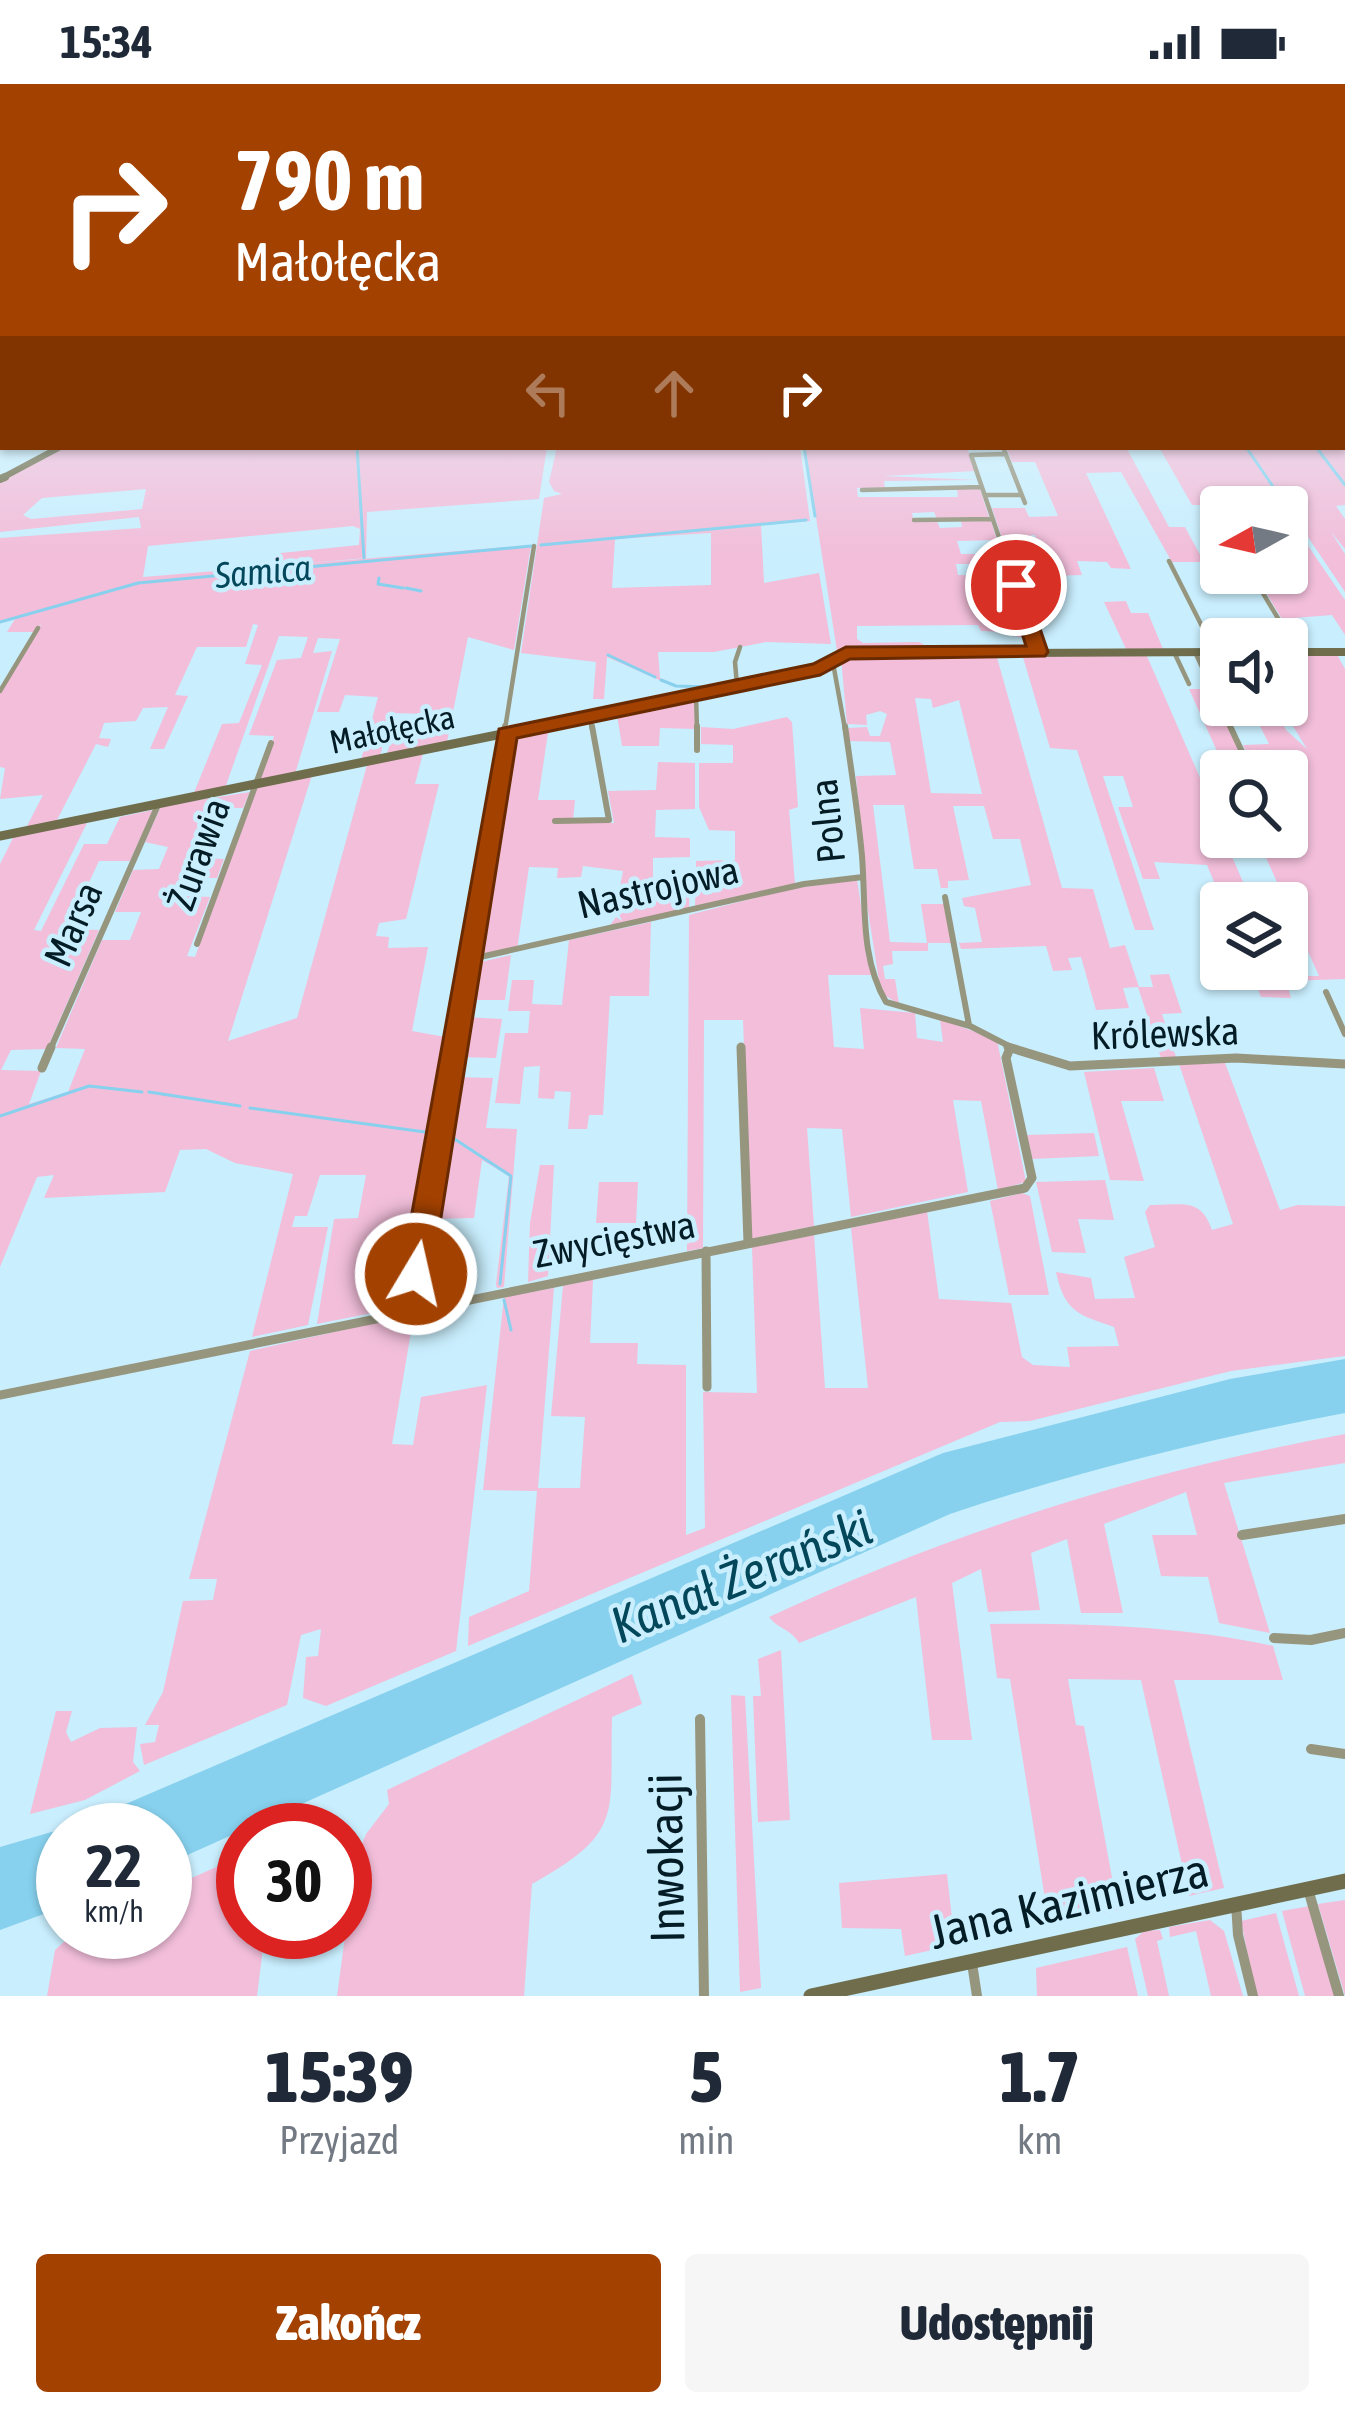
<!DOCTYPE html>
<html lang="pl">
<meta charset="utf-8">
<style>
body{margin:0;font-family:"Asap Condensed",sans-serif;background:#f6f6f7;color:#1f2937;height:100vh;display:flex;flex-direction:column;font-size:45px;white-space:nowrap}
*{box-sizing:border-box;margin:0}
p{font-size:39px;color:#747a83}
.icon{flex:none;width:66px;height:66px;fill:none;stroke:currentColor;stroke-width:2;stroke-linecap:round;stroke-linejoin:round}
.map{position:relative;height:1912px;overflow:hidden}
.details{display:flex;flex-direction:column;background:#fff;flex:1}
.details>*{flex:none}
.top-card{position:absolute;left:0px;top:0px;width:1347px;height:366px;box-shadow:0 3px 9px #0004;background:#a34100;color:#fff;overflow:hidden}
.needle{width:78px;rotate:262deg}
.tools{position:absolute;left:1200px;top:402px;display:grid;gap:24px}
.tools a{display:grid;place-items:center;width:108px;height:108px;border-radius:12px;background:#fff;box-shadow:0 3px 9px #0004;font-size:60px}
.speed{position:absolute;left:36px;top:1719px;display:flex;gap:24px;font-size:60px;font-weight:700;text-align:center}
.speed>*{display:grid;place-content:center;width:156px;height:156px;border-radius:50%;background:#fff;box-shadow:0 3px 9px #0004;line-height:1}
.speed small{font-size:30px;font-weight:400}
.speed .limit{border:18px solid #d22;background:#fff;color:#111}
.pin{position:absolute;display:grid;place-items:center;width:102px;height:102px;color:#fff;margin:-51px;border:6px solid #fff;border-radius:50%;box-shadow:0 3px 12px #0007}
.me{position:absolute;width:132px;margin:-66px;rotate:9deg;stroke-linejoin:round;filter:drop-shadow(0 0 9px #0008)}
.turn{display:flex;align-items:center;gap:42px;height:252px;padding:0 36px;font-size:54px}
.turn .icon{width:156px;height:156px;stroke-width:2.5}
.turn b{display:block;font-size:84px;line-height:102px}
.lanes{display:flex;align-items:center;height:114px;padding:0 36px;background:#0003;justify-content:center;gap:60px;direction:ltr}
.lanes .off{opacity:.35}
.eta{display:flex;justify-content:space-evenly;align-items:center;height:204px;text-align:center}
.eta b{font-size:72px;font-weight:800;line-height:84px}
.action{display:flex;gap:24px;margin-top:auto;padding:24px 36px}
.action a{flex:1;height:138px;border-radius:12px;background:#a34100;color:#fff;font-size:48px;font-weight:800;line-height:138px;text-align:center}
.action a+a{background:#f6f6f7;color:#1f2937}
.status{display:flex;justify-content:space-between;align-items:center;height:84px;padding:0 60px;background:#fff;direction:ltr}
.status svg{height:33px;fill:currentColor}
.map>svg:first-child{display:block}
.green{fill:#f2beda;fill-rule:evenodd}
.water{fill:#87d1ee}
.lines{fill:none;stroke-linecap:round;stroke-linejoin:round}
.stream{stroke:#87d1ee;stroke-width:3}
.street-far3{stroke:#96957e;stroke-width:4.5}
.street-far2{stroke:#96957e;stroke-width:6}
.street-far1{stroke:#96957e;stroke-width:9}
.street{stroke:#96957e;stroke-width:10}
.secondary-far3{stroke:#6f6d4c;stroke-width:6}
.secondary-far2{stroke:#6f6d4c;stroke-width:8}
.secondary-far1{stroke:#6f6d4c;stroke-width:9}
.secondary{stroke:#6f6d4c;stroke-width:15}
.route{fill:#a34100;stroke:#6a2a00;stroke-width:3}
.labels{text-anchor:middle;stroke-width:9;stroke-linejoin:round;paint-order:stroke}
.far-street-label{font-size:33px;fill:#031c25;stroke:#c9eefd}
.far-water-label{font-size:36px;font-style:italic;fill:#03475b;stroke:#c9eefd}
.street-label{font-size:39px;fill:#031c25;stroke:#c9eefd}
.near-street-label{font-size:48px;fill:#031c25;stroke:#c9eefd}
.near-water-label{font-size:51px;font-style:italic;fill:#03475b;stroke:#c9eefd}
</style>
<div class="status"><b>15:34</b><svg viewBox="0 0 49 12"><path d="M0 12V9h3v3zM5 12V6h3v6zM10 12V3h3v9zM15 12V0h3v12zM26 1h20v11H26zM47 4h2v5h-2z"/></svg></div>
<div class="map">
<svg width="1345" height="1912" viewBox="0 0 1345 1912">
<rect width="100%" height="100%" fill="#c9eefd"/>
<path class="green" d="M1345,307V421L1336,422L1345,435V465L1331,448L1345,470V508L1277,407L1253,409L1258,416H1278L1282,423H1221V434L1213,421H1192L1159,363H1344Z
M65,363H547L539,415L367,428L366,474L266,483L281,469L359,461L360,445L353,442L148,462L143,493L531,461L514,566L468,553L447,658L387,670L392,652H423L427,630L391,629L380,672L361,676L378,613L345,611L339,628H317L340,555L318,554L313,569L332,567L295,690L260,697L274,652L249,651L277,576L301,574L308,553L279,552L225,704L193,711L222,640L239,639L262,581L245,580L258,541L253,540L246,563H197L175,611L188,612L164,665H150L168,623L143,624L136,637L104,639L99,654L111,655L108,663L96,660L56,738L26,744L43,711L0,715L5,684L0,683V609L42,539L34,548H7L15,535L0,538V454L141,444L139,433L0,448V397ZM146,405L142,425L31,435L23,431L42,414Z
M557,363H800L810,437L761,441L764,499L819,489L831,560L766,558L714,568H658L660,594L677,601L715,602L710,605L675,603L607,573L604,615H593L596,578L521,569L544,414L562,410L554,407L549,398ZM711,449V501L612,504L615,455Z
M805,363H967L975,387L884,392L977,396L884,397L885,404H857L858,413H958L957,405H980L989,433L937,435L934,428L912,429L914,437H937L940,444L962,443L961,437H991L997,456L957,457L961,470H977L980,480H956L958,491L1011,492L1032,554C1013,554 999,546 981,547L978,541L857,542V555L863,559L919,558L933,566L837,567Z
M1006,363H1126L1169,443H1185L1204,478H1172L1121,388L1086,389L1131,485L1111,484L1107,478L1077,477L1082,491L1050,492L1035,451H1031L1033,463L1006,466L992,424H1025L1029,433L1058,432L1035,378H1012Z
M1287,431L1345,516V551L1332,531L1282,535L1262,502L1284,501L1276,489H1287Z
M1126,517L1131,529H1148L1163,565H1126L1104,518Z
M1336,569L1345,585V895L1286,897L1291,914L1261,913L1250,885H1280L1283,892H1319L1259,758L1227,761L1252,819H1223L1207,781L1154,778L1160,795H1143L1118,723H1133L1123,692H1103L1154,846H1135L1077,666L1050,664L1022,570H1146L1221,742V753H1287V687L1255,686L1243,661L1269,660L1258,638L1231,637L1226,625L1273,621L1286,646L1307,665L1280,621H1287V599L1291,598L1287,570Z
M996,570L1062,804L1093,805L1110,864L1125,861L1139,903H1153L1150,891L1169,890L1182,929L1162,930L1176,973L1161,974L1138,903L1123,904L1129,924L1096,926L1081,873L1068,874L1072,886L1053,887L1046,862L961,865L959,859L982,858L975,824L964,822L962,814L1031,801L1020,755H993L984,722H953L969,796L948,797V804H941L937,785H914L904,721H873L890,858L927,859L921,820H944L952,859H928V867H892L893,880L883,882L885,895H895L899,920L881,909L867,821L856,692L896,691L890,658L849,657L848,644L867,643L870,652H880L887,630L880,627L866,631L867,641L847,640L841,573ZM915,614L931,615L933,624L959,616L982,710L931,709Z
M1189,605H1210L1249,687H1226Z
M689,614L695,616V645L660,644L659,662H622L617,631Z
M787,633L792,638L798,723L789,726L795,800L695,824L696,777L735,776V747L709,746L699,723V679H733V661L701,660V643L733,645Z
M549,642L538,716H575L573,736L553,738L614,739L608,707L656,706L658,678L695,679V725L656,726L655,753L690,754V773L653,774V794H690L689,825L608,844L616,833L622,837L616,823L623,787L583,782L581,793L557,794L558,784L529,783L517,866L472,872L510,650Z
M423,669L415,700H439L406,835L379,839L376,852L389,853L388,864L428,863L412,947L451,954L407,1222L317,1240L334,1135L358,1134L366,1091H320L307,1132H295L292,1143H328L308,1241L252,1253L293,1090L235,1079L206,1065L180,1066L165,1108L44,1114L54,1091L37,1093L0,1183V780L14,752L87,739L34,846L41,847L84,760H107L120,733L153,726L130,777H99L67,845L99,846L47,965L11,966L1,986L41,987L29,1020L68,1008L85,965L56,964L102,856H130L141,828H115L133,786L159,785L168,763L145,758L161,722L250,708L243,724H218L198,774L224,775L217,794H191L184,812L210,813L187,872L195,873L257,703L312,691L228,957L297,934L367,681Z
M857,796L872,891H828L834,963L864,965L860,924L915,929L917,954L943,958L940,935L997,956L1026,1098L998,1106L981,1017L953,1016L968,1108L851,1133L842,1045L807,1044L814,1142L751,1155L743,936H704L703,1164L687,1167L689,831L789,805Z
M651,838L649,912H610L603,1031H589L587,1045H568L571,1008L555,1007L554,1015L538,1014L540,982L524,983L520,1020L495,1019L505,949H528L530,927H508L512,896H534L532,920L562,921L569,856Z
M511,871L505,916H466L472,880Z
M463,933L502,935L496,974L458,973Z
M1225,979L1280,1126L1298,1121L1345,1122V1272L1231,1287L1030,1337L1000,1338L468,1562L469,1533L529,1507L537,1407L483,1406L504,1213L554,1204L538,1404H580L585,1333L551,1332L563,1202L593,1195L590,1259H638L637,1280L686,1281V1451L705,1444L703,1308L757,1309L752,1163L814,1151L825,1304H868L851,1144L927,1127L939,1215L1011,1219L1022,1273L1033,1281L1070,1283L1067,1263L1119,1262L1114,1243C1081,1231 1065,1230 1056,1188L1091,1194L1095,1215L1135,1214L1124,1173L1155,1163L1145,1128L1150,1121C1181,1122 1200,1112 1212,1146L1233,1140L1179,980Z
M1154,984L1164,1017H1121L1144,1097L1110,1096L1084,988Z
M454,993L493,994L486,1044L517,1045L504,1203L497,1204L496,1200L509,1092L482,1076L474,1134L429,1135Z
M1094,1049L1099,1072L1032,1075L1027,1051Z
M540,1081H554L548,1192L528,1198L530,1139Z
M1105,1096L1114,1136L1078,1135L1086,1169L1052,1168L1036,1098Z
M599,1098H638L636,1139H596Z
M1022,1109L1030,1112L1049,1211H1009L990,1117Z
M414,1230L392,1360L413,1361L421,1313L487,1301L456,1567L326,1622L303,1614L306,1573L318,1572L321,1545L301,1551L287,1621L144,1681L140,1660L155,1658L159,1641H145L163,1608L183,1517L213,1516L217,1495H189L250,1267Z
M1345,1350V1379L1224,1399L1270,1549L1219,1539L1208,1493L1161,1492L1152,1451H1197L1186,1408L1104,1440L1123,1529H1081L1067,1455L1031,1469L1040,1526L988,1528L981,1485L952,1499L972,1656H932L916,1513L799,1559C791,1545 778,1545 769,1533C955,1447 1144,1387 1345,1350Z
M990,1540C1085,1539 1180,1542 1273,1562L1283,1596H1174L1224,1804L1189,1812L1141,1596L1068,1595L1076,1641L1084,1642L1118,1826L1049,1840L1010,1595L997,1594Z
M781,1566L790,1736L758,1738L753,1612H761L758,1575Z
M632,1590L642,1620L612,1633C609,1730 626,1748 532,1800L524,1912H337L355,1778L366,1750L389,1720L387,1706Z
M731,1611L745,1612L761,1904L740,1908Z
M56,1627H72L66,1648L71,1658L100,1644L137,1643L133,1678L140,1687L85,1716L30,1730Z
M243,1771V1848H265L257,1912H47L55,1866L75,1848H165V1806Z
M947,1790L955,1861L905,1872L901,1845L842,1844L839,1799Z
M1345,1816V1912L1318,1820Z
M1310,1822L1336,1912H1305L1282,1827Z
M1276,1829L1299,1912H1256L1241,1837Z
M1210,1836L1224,1847L1243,1912H1211L1196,1847L1170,1853L1169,1843Z
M1160,1846L1163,1855L1157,1857L1169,1912H1148L1135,1855L1144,1847Z
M1127,1863L1138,1912H1037L1036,1884Z"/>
<path class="water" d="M1345,1275V1329C1211,1354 1079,1387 950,1430L165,1781V1746H63V1823L0,1846V1763L79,1740L943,1369L1230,1295Z"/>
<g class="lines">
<path class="stream" d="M357,363L364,474
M804,363L815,432
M1246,363L1287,423
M1316,363L1345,401
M1287,424L1306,452
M541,461L806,436
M379,494L378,500L403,504
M406,504L421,507
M0,538L138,499L531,462
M608,571L655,593
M661,596L676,602L710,603
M149,1008L240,1022
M250,1024L432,1049
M0,1032L89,1002L142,1008
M450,1052L511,1092L500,1200
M504,1216L511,1246"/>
<path class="street-far3" d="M1003,363L1025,419
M1006,370L971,371L1038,568
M862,406L982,403
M985,411H1022
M914,436L993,435
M1169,477L1215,568
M1251,489L1298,568
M1174,568L1189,600
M1195,568L1231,645
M833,579L845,645
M737,602L735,578L740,563
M0,607L38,544
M696,611L697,645
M590,633L592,645
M505,645L534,462"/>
<path class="street-far2" d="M697,642V666
M845,642C851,685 858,728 862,772C866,821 860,874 886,918L970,942L1017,966
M1230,642L1251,687
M555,737L609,736L592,642
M945,813L969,941
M197,860L271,659
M467,876L804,800L863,793
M1326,908L1345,950
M50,966L158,721
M453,966L505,642"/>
<path class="street-far1" d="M741,963L748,1158
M1008,963L1070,982L1236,974L1345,980
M42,984L51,963
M706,1167L707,1303
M411,1226L453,963
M0,1311L1025,1104L1032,1094L1006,974L1010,964"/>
<path class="street" d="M1242,1451L1345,1435
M1274,1554L1311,1556L1345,1549
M700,1635L704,1912
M1311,1665L1345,1670
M1308,1805L1339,1912
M1236,1819L1238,1851L1253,1912
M972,1879L977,1912"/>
<path class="secondary-far3" d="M0,395L60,363"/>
<path class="secondary-far2" d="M0,395L5,393
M1287,568H1345
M526,645L820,585L846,570L1221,568"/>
<path class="secondary-far1" d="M0,752L541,642"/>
<path class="secondary" d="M811,1912L1345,1797"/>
</g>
<linearGradient id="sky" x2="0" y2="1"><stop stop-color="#81c0ea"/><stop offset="0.43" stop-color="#e7f7fe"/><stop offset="1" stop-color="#e7f7fe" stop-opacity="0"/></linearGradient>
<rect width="1345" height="468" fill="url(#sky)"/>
<path class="route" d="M1016,496L1025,501L1048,568L1045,572L850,575L820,591L517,654L432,1190L428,1200L416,1204L405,1200L401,1190L499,645L813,580L846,563L1026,562L1007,501Z"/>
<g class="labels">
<g class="far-street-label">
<text transform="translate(392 645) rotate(-12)" y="12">Małołęcka</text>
</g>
<g class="far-water-label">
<text transform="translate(263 487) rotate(-5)" y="13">Samica</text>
</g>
<g class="street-label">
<text transform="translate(827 737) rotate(-96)" y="14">Polna</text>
<text transform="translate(198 770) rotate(-70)" y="14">Żurawia</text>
<text transform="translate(658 803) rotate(-13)" y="14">Nastrojowa</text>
<text transform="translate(73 840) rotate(-66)" y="14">Marsa</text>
<text transform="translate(1165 949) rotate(-2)" y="14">Królewska</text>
<text transform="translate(614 1155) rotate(-11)" y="14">Zwycięstwa</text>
</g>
<g class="near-street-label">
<text transform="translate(666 1774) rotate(-91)" y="17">Inwokacji</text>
<text transform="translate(1069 1817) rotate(-13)" y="17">Jana Kazimierza</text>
</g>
<g class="near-water-label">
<text transform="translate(741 1492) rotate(-22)" y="18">Kanał Żerański</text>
</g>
</g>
</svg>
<div class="tools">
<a><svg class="needle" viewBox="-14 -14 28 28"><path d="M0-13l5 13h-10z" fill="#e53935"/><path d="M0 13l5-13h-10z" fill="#747a83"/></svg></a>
<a><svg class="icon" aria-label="sound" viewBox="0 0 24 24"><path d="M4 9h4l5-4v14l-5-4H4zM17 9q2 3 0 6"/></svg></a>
<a><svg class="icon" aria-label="search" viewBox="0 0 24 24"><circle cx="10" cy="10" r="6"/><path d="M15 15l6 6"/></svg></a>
<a><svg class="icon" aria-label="layers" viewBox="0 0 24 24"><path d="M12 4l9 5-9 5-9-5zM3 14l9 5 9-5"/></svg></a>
</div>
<div class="speed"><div>22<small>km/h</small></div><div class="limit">30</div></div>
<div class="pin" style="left:1016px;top:501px;background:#d93025"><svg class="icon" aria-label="arrive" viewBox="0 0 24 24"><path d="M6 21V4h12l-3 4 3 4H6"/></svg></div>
<svg class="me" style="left:416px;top:1190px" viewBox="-20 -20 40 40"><circle r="17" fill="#a34100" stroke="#fff" stroke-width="3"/><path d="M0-11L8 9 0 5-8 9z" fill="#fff"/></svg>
<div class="top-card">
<div class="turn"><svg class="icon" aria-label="right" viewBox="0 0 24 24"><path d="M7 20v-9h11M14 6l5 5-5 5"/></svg><div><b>790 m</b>Małołęcka</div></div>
<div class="lanes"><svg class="icon off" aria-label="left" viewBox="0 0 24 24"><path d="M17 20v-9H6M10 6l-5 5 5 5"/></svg><svg class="icon off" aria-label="ahead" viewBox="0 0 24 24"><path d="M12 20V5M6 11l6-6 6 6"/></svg><svg class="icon" aria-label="right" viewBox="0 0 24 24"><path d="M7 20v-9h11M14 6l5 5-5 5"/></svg></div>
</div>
</div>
<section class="details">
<div class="eta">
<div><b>15:39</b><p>Przyjazd</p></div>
<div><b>5</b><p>min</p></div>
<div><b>1.7</b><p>km</p></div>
</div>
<div class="action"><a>Zakończ</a><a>Udostępnij</a></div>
</section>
